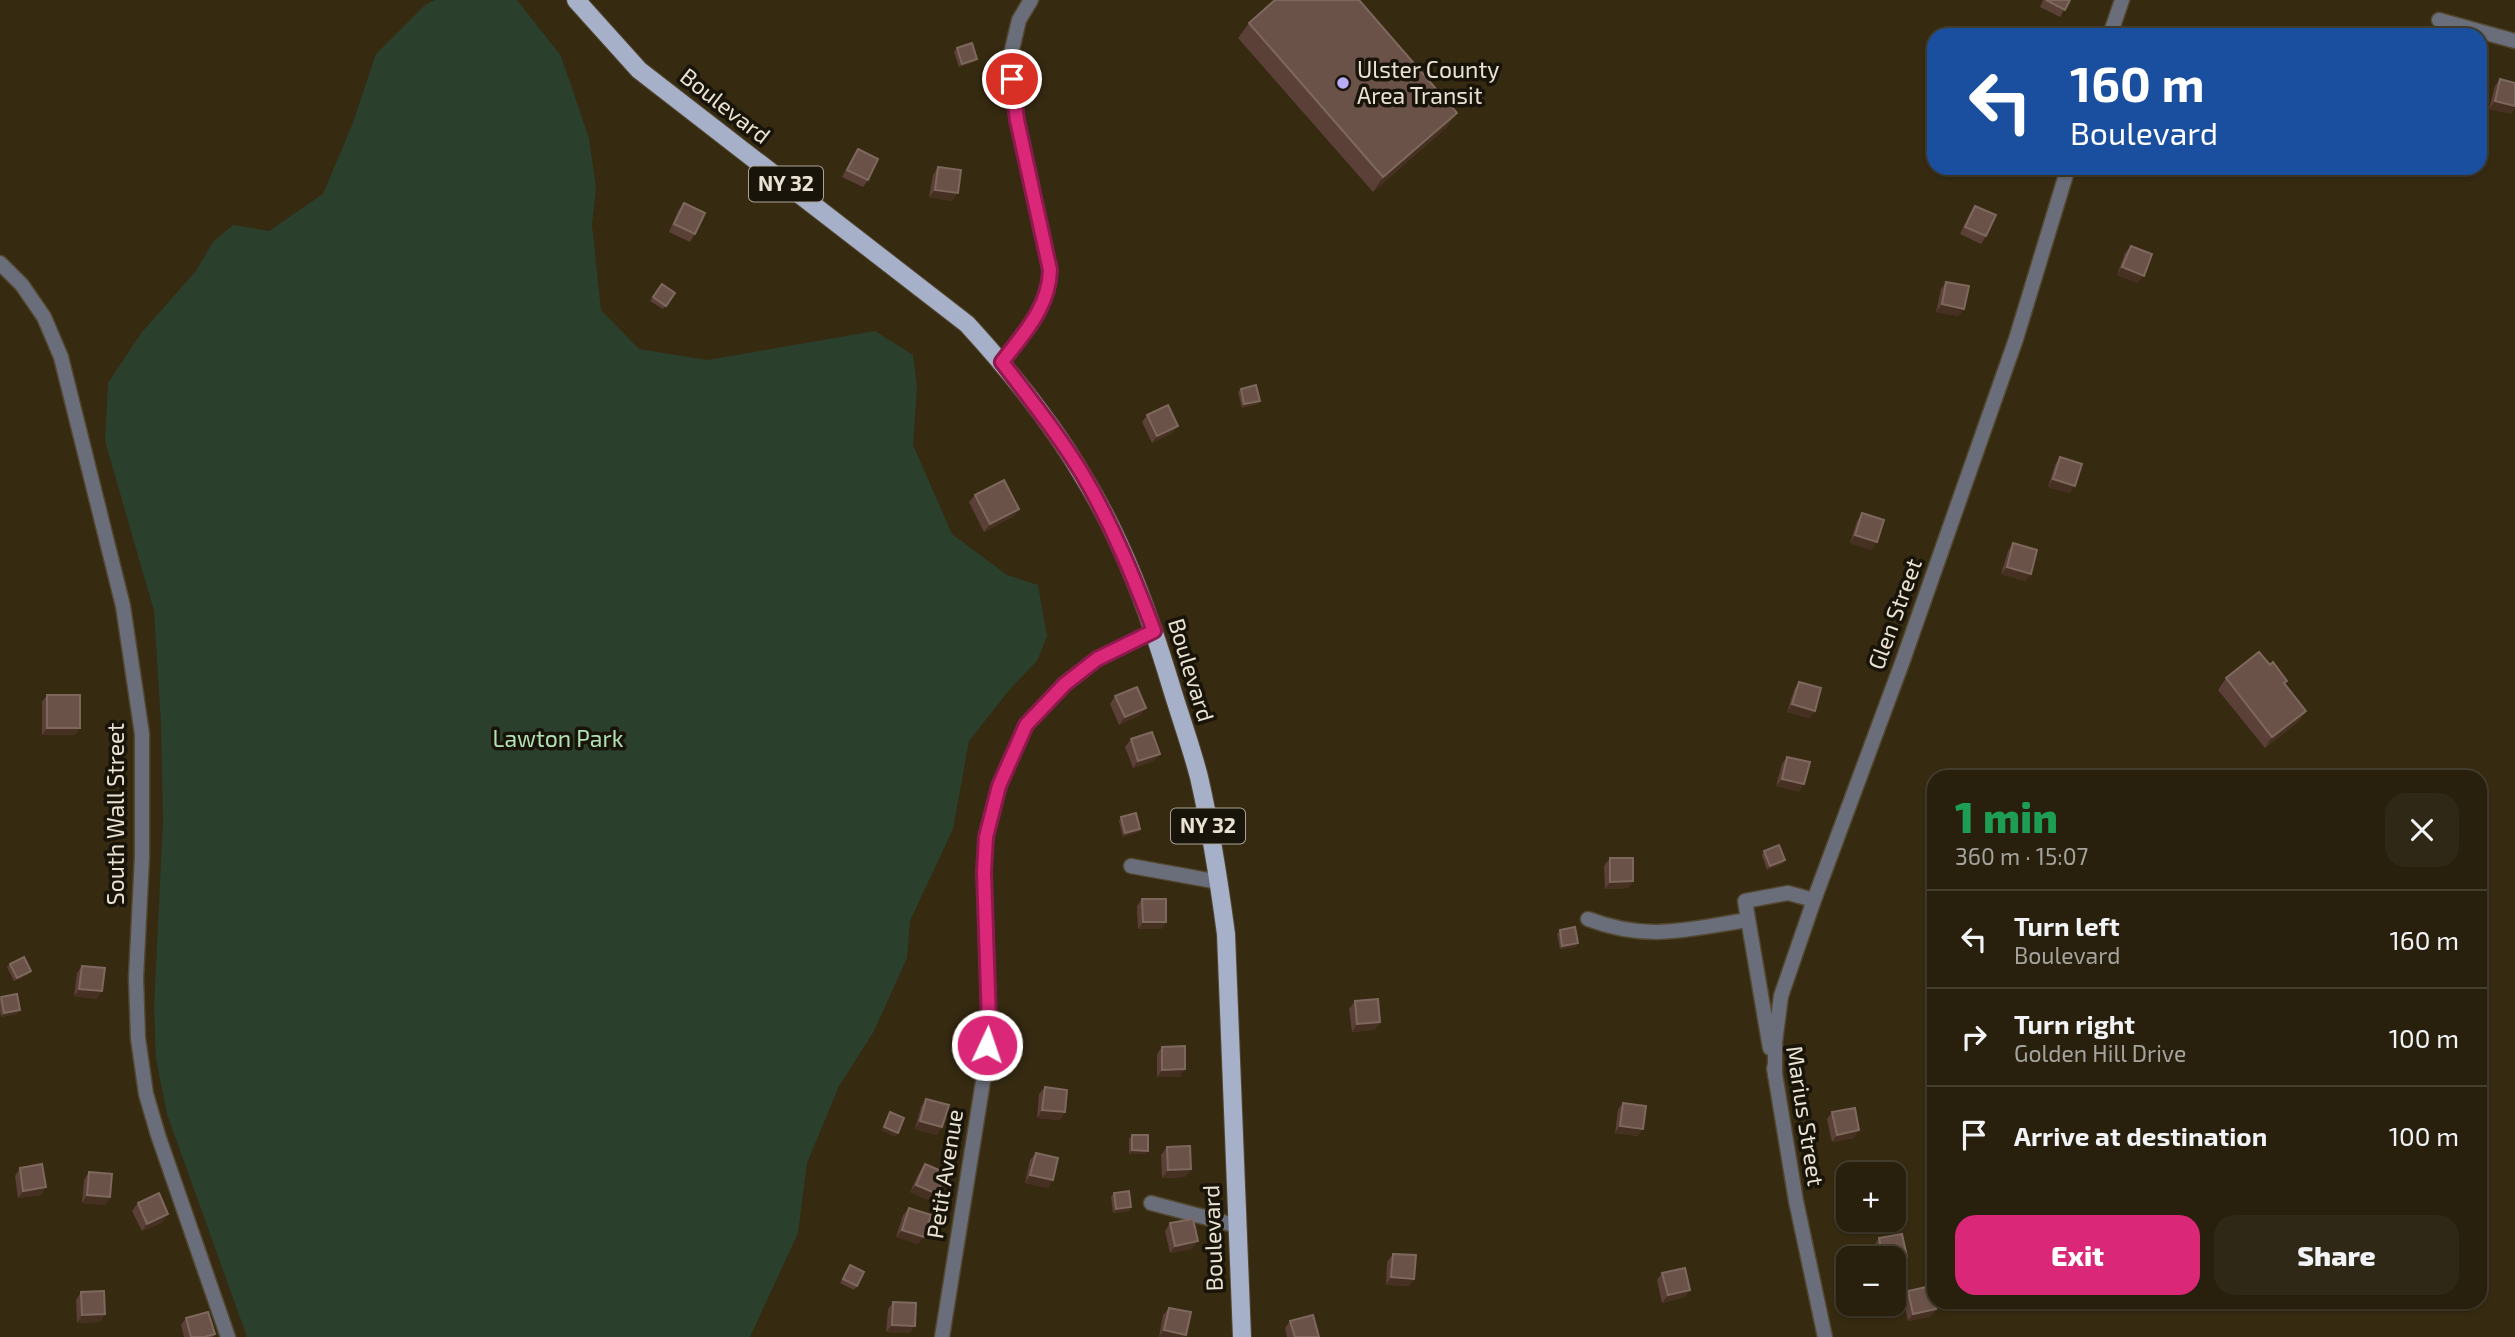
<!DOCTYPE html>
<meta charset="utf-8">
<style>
body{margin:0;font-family:"Exo 2",sans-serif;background:#302816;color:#f1f3f6;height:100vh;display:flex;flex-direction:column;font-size:26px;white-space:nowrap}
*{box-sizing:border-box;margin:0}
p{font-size:23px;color:#a5a39d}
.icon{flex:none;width:38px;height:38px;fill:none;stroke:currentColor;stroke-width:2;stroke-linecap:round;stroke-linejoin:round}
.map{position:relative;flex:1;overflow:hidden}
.panel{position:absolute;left:1927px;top:770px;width:560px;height:539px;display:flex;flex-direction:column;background:#28200d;border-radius:21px;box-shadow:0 2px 5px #0004,0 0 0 2px #443e2e}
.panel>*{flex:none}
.guide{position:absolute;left:1927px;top:28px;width:560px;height:147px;border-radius:21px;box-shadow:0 2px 5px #0004,0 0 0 2px #443e2e;background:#1a4fa0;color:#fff;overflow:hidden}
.fabs{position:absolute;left:1836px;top:1162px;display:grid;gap:14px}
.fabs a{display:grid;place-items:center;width:70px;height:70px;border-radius:14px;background:#28200d;box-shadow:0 2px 5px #0004,0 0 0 2px #443e2e;font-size:35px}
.pin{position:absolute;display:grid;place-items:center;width:60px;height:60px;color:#fff;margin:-30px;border:4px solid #fff;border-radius:50%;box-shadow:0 2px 7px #0007}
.me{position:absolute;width:77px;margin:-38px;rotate:3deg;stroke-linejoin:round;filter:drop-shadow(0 0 5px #0008)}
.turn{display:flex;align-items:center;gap:24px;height:147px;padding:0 28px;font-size:32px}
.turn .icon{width:91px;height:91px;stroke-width:2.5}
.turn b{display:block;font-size:49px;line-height:60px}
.round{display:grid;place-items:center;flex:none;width:74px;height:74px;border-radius:21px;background:#302816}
.overview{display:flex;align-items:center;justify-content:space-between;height:119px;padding:0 28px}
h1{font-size:42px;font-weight:800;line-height:52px;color:#1e9e55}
.button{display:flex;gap:14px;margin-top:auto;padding:14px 28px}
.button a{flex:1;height:80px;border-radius:21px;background:#db2777;color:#fff;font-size:28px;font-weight:800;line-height:80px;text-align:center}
.button a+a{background:#302816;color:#f1f3f6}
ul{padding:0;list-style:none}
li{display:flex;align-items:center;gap:21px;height:98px;padding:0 28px;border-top:2px solid #443e2e}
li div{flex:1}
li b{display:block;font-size:26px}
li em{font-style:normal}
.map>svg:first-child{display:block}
.green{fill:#2b3f2d}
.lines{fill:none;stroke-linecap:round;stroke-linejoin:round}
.street-casing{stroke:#534730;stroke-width:17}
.primary-casing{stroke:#534730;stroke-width:20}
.street{stroke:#6a6e7a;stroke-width:14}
.primary{stroke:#a7b0c9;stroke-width:18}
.wall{fill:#5b4038}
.shaded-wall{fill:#463021}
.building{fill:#6a5248;stroke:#7e685e;stroke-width:2}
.route-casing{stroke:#8e194d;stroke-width:18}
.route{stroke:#db2777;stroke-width:12}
.poi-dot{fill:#b8abf7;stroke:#191409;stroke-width:2.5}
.labels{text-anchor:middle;stroke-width:7;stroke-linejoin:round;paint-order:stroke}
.shield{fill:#191409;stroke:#aba496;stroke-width:2}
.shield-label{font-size:21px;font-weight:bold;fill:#e9e2d3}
.poi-label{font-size:23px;fill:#e9e2d3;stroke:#191409;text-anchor:start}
.street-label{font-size:23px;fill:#e9e2d3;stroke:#191409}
.park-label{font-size:23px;fill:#b1e0b3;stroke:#191409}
</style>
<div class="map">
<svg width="2515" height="1337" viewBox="0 0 2515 1337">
<rect width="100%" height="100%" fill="#362a11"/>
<path class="green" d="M435,0H517L561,56L589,138L596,188L592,225L601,310L639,349L707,360L875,331L913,355L917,387L913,445L952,534L1007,575L1038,585L1047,636L1037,661L1010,689L969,741L953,829L910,921L907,958L874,1031L839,1086L807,1163L798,1233L750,1337H247L167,1114L156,1059L154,1006L163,822L161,724L154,611L105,441L108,383L142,332L196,271L213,242L233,225L269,231L323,194L352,125L376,54L425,5Z"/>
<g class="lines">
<g class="street-casing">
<path id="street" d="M2439,20L2515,41
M2110,35L2122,0
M0,263L22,285L44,317L61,357L123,606L142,734V857L136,978L138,1038L146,1094L158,1135L228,1337
M1002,362C1023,334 1048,308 1050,270L1017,120L1010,58L1019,20L1031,0
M1131,866L1219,882
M1588,919C1648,942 1688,929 1748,920
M1770,1048L1745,901L1788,893L1814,900
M1774,1068L1796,1201L1825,1337
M1775,1076V1042L1781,996L1814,900L1902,663L2016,339L2068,168
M1151,1203L1238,1226
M942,1337L985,1069L989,1021L984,872L986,837L999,786L1026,725L1064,684L1097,659L1154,631"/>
</g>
<g class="primary-casing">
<path id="primary" d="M576,0L639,70L967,324C1010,371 1051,421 1083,476C1123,541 1149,613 1171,686C1180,716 1191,746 1199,777C1211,829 1219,882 1226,934L1242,1337"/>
</g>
<use href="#street" class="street"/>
<use href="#primary" class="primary"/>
</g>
<path class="wall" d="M2043,0H2070L2060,17L2040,7Z
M1249,23L1447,127L1373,192L1238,38Z
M957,48L977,59L974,62L959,67L954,52Z
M2500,79L2511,114L2489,109L2495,86Z
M858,149L868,180L863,187L842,177L853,156Z
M938,167L952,201L929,197L933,175Z
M684,203L695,234L690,242L669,232L678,211Z
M1975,206L1986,236L1981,244L1960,234L1970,213Z
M2131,246L2138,283L2117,275L2125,253Z
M1946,282L1959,316L1936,312L1941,289Z
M662,284L675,293L663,309L650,301Z
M1241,389L1260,401L1257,404L1242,408L1238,392Z
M1147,415L1172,433L1152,443L1142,422Z
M2060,457L2070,493L2048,487L2055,465Z
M975,495L1019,509L1014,516L984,532L969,502Z
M1862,513L1872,550L1850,543L1857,521Z
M2013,543L2031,574L2025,581L2001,574L2008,551Z
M2226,678L2285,684L2306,711L2298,722L2265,748L2218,690Z
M1799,682L1815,711L1809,718L1787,712L1794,690Z
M47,695L75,735H42V702Z
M1115,696L1146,708L1140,715L1119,725L1110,704Z
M1131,739L1154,761L1133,768L1125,747Z
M1787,757L1799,792L1776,786L1782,764Z
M1121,817L1140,829L1138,832L1123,837L1119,821Z
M1764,851L1785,860L1782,864L1767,870L1762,855Z
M1610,858L1633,881L1628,888L1605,889L1604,866Z
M1142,899L1166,922L1161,929H1138L1137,906Z
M1560,930L1578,943L1575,947L1560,949L1557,934Z
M10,964L31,971L28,975L14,981L7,967Z
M82,966L97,999L74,996L77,973Z
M1,997L17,1014L1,1017L0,1009V999Z
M1355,1001L1380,1022L1374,1030L1352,1032L1349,1009Z
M1162,1047L1180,1077H1157V1054Z
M1045,1087L1065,1112L1060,1120L1037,1118L1039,1094Z
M926,1099L937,1135L915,1129L921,1107Z
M1623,1103L1638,1136L1615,1133L1618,1110Z
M1832,1112L1854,1138L1832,1142L1827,1119Z
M1132,1135L1145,1154H1129V1139Z
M1167,1147L1191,1169L1185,1177L1162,1178L1161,1155Z
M1036,1153L1053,1180L1048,1188L1025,1183L1030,1160Z
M925,1164L937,1194L931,1201L910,1192L920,1171Z
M20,1168L41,1195L18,1198L15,1176Z
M89,1172L110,1197L105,1205L82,1203L84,1180Z
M1114,1193L1131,1207L1129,1211L1113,1213L1111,1197Z
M138,1203L163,1222L142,1231L132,1211Z
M909,1208L918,1244L896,1237L903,1215Z
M1170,1223L1192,1249L1170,1253L1165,1231Z
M1879,1238L1901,1264L1894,1258H1877L1874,1246Z
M1393,1254L1414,1279L1409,1286L1386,1285L1387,1262Z
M850,1265L857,1286L854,1290L840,1283Z
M1662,1273L1690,1290L1685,1297L1662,1303L1657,1280Z
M1908,1291L1931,1316L1908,1321L1903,1298Z
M81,1292L105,1314L100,1322L77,1323L76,1300Z
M893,1302L910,1333L886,1332L888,1309Z
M1169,1308L1185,1337H1159L1163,1315Z
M186,1318L215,1334L213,1337H184L181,1325Z
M1290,1321L1319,1337H1287L1285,1328Z"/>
<path class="shaded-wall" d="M977,59L974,62L959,67L962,64Z
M2495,101L2515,106V109L2511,114L2489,109Z
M1457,113L1447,127L1373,192L1383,177Z
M1986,168H2005L2001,174Z
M935,190L958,193L952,201L929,197Z
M2122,267L2144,276L2138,283L2117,275Z
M1942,304L1964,309L1959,316L1936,312Z
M1260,401L1257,404L1242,408L1244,404Z
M1178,426L1172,433L1152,443L1157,436Z
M2053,479L2075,486L2070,493L2048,487Z
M1019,509L1014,516L984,532L990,524Z
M1855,535L1877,542L1872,550L1850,543Z
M2007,567L2031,574L2025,581L2001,574Z
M1792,704L1815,711L1809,718L1787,712Z
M1146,708L1140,715L1119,725L1125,717Z
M2306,711L2298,722L2265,748L2272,737Z
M47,728H80L75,735H42Z
M1160,754L1154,761L1133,768L1138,761Z
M1782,779L1804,784L1799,792L1776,786Z
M1140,829L1138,832L1123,837L1125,833Z
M1785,860L1782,864L1767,870L1770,866Z
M1633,881L1628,888L1605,889L1610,882Z
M1143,922H1166L1161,929H1138Z
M1578,943L1575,947L1560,949L1562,946Z
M31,971L28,975L14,981L17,978Z
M79,989L102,991L97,999L74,996Z
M20,1010L17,1014L1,1017L4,1013Z
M1380,1022L1374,1030L1352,1032L1357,1024Z
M1185,1069L1180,1077H1157L1162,1070Z
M1042,1110L1065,1112L1060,1120L1037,1118Z
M920,1121L942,1127L937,1135L915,1129Z
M1620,1126L1643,1129L1638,1136L1615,1133Z
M884,1127L898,1133L895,1137L881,1130Z
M1859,1130L1854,1138L1832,1142L1837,1135Z
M1132,1150L1148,1151L1145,1154H1129Z
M1191,1169L1185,1177L1162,1178L1168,1170Z
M1030,1175L1053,1180L1048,1188L1025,1183Z
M916,1185L937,1194L931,1201L910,1192Z
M46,1187L41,1195L18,1198L23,1191Z
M87,1195L110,1197L105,1205L82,1203Z
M1131,1207L1129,1211L1113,1213L1116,1209Z
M168,1214L163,1222L142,1231L147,1224Z
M902,1230L924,1237L918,1244L896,1237Z
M1198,1241L1192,1249L1170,1253L1175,1246Z
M1907,1257L1901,1264L1894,1266V1259Z
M1391,1277L1414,1279L1409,1286L1386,1285Z
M1690,1290L1685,1297L1662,1303L1668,1295Z
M1936,1309L1931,1316L1908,1321L1913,1314Z
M105,1314L100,1322L77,1323L82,1315Z
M892,1325L915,1326L910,1333L886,1332Z
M1164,1330L1186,1335L1185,1337H1159Z"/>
<path class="building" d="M1275,0H1359L1457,113L1383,177L1249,23Z
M2046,0H2070L2065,10Z
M972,43L977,59L962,64L957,48Z
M2500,79L2515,83V106L2495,101Z
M858,149L878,159L868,180L847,170Z
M938,167L961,170L958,193L935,190Z
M684,203L705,213L695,234L674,224Z
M1975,206L1996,215L1986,236L1965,227Z
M2131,246L2152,254L2144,276L2122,267Z
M1946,282L1969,286L1964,309L1942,304Z
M662,284L675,293L666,306L653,297Z
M1256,385L1260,401L1244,404L1241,389Z
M1168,405L1178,426L1157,436L1147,415Z
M2060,457L2082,464L2075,486L2053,479Z
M1004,480L1019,509L990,524L975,495Z
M1862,513L1884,520L1877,542L1855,535Z
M2013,543L2037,550L2031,574L2007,567Z
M2259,652L2270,665L2273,662L2287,681L2284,683L2306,711L2272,737L2226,678Z
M1799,682L1821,688L1815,711L1792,704Z
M1137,687L1146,708L1125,717L1115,696Z
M47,695H80V728H47Z
M1152,732L1160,754L1138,761L1131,739Z
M1787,757L1810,762L1804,784L1782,779Z
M1136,813L1140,829L1125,833L1121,817Z
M1779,845L1785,860L1770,866L1764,851Z
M1610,858H1633V881L1610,882Z
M1142,899H1166V922H1143Z
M1575,927L1578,943L1562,946L1560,930Z
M24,957L31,971L17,978L10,964Z
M82,966L105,968L102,991L79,989Z
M17,994L20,1010L4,1013L1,997Z
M1378,999L1380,1022L1357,1024L1355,1001Z
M1185,1046V1069L1162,1070V1047Z
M1045,1087L1067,1090L1065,1112L1042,1110Z
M926,1099L949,1105L942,1127L920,1121Z
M1623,1103L1646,1106L1643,1129L1620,1126Z
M1855,1108L1859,1130L1837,1135L1832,1112Z
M890,1112L904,1118L898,1133L884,1127Z
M1132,1135H1148V1151L1132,1150Z
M1190,1146L1191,1169L1168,1170L1167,1147Z
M1036,1153L1058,1158L1053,1180L1030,1175Z
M42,1164L46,1187L23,1191L20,1168Z
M925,1164L946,1173L937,1194L916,1185Z
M1890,1170L1891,1174H1869Z
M89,1172L112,1174L110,1197L87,1195Z
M1129,1191L1131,1207L1116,1209L1114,1193Z
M159,1193L168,1214L147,1224L138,1203Z
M909,1208L931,1215L924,1237L902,1230Z
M1193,1219L1198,1241L1175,1246L1170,1223Z
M1902,1234L1907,1257L1894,1259L1883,1258L1879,1238Z
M1393,1254L1416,1255L1414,1279L1391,1277Z
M850,1265L864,1272L857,1286L843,1279Z
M1685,1268L1690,1290L1668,1295L1662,1273Z
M1931,1286L1936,1309L1913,1314L1908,1291Z
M104,1291L105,1314L82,1315L81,1292Z
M893,1302L916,1303L915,1326L892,1325Z
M1169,1308L1191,1312L1186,1335L1164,1330Z
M208,1312L215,1334L204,1337H191L186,1318Z
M1313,1315L1319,1337H1295L1290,1321Z"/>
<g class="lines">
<g class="route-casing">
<path id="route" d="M987,1045L989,1021L984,872L986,837L999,786L1026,725L1065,684L1097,659L1154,631C1134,578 1112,524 1083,475C1059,435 1030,399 1002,362C1023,334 1049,308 1050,270L1017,120L1012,79"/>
</g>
<use href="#route" class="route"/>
</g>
<circle class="poi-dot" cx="1343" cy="83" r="7"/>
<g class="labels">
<g class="shield">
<rect x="749" y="166.5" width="74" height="35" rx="5"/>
<rect x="1171" y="808.5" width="74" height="35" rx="5"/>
</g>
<g class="shield-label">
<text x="786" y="191">NY 32</text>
<text x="1208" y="833">NY 32</text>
</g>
<g class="poi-label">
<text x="1357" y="78">Ulster County<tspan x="1357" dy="26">Area Transit</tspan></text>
</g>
<g class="street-label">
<text transform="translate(725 106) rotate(38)" y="8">Boulevard</text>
<text transform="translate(1895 614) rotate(-70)" y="8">Glen Street</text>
<text transform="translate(1191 670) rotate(73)" y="8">Boulevard</text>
<text transform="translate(116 814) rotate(-90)" y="8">South Wall Street</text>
<text transform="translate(1805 1116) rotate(81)" y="8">Marius Street</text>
<text transform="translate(945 1174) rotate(-81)" y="8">Petit Avenue</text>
<text transform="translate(1213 1238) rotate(-92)" y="8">Boulevard</text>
</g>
<g class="park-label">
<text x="558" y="747">Lawton Park</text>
</g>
</g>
</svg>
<div class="fabs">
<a>+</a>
<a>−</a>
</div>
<div class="pin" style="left:1012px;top:79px;background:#d93025"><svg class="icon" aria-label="arrive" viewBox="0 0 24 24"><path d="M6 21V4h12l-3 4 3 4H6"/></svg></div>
<svg class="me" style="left:987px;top:1045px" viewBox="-20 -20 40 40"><circle r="17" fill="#db2777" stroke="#fff" stroke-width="3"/><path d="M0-11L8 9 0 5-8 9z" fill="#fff"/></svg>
<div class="guide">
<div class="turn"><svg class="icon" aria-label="left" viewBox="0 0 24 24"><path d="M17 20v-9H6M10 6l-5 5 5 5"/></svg><div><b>160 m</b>Boulevard</div></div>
</div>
<section class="panel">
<div class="overview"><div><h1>1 min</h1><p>360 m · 15:07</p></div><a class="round"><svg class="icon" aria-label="close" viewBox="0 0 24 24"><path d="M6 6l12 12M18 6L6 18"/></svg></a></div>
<ul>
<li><svg class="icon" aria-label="left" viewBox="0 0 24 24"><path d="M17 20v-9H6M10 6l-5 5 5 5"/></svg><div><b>Turn left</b><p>Boulevard</p></div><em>160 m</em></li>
<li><svg class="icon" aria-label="right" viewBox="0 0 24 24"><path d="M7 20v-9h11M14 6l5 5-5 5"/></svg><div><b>Turn right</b><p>Golden Hill Drive</p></div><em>100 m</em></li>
<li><svg class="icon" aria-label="arrive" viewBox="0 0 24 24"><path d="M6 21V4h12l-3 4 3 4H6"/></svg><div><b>Arrive at destination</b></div><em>100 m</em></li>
</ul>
<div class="button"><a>Exit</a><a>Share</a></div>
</section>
</div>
